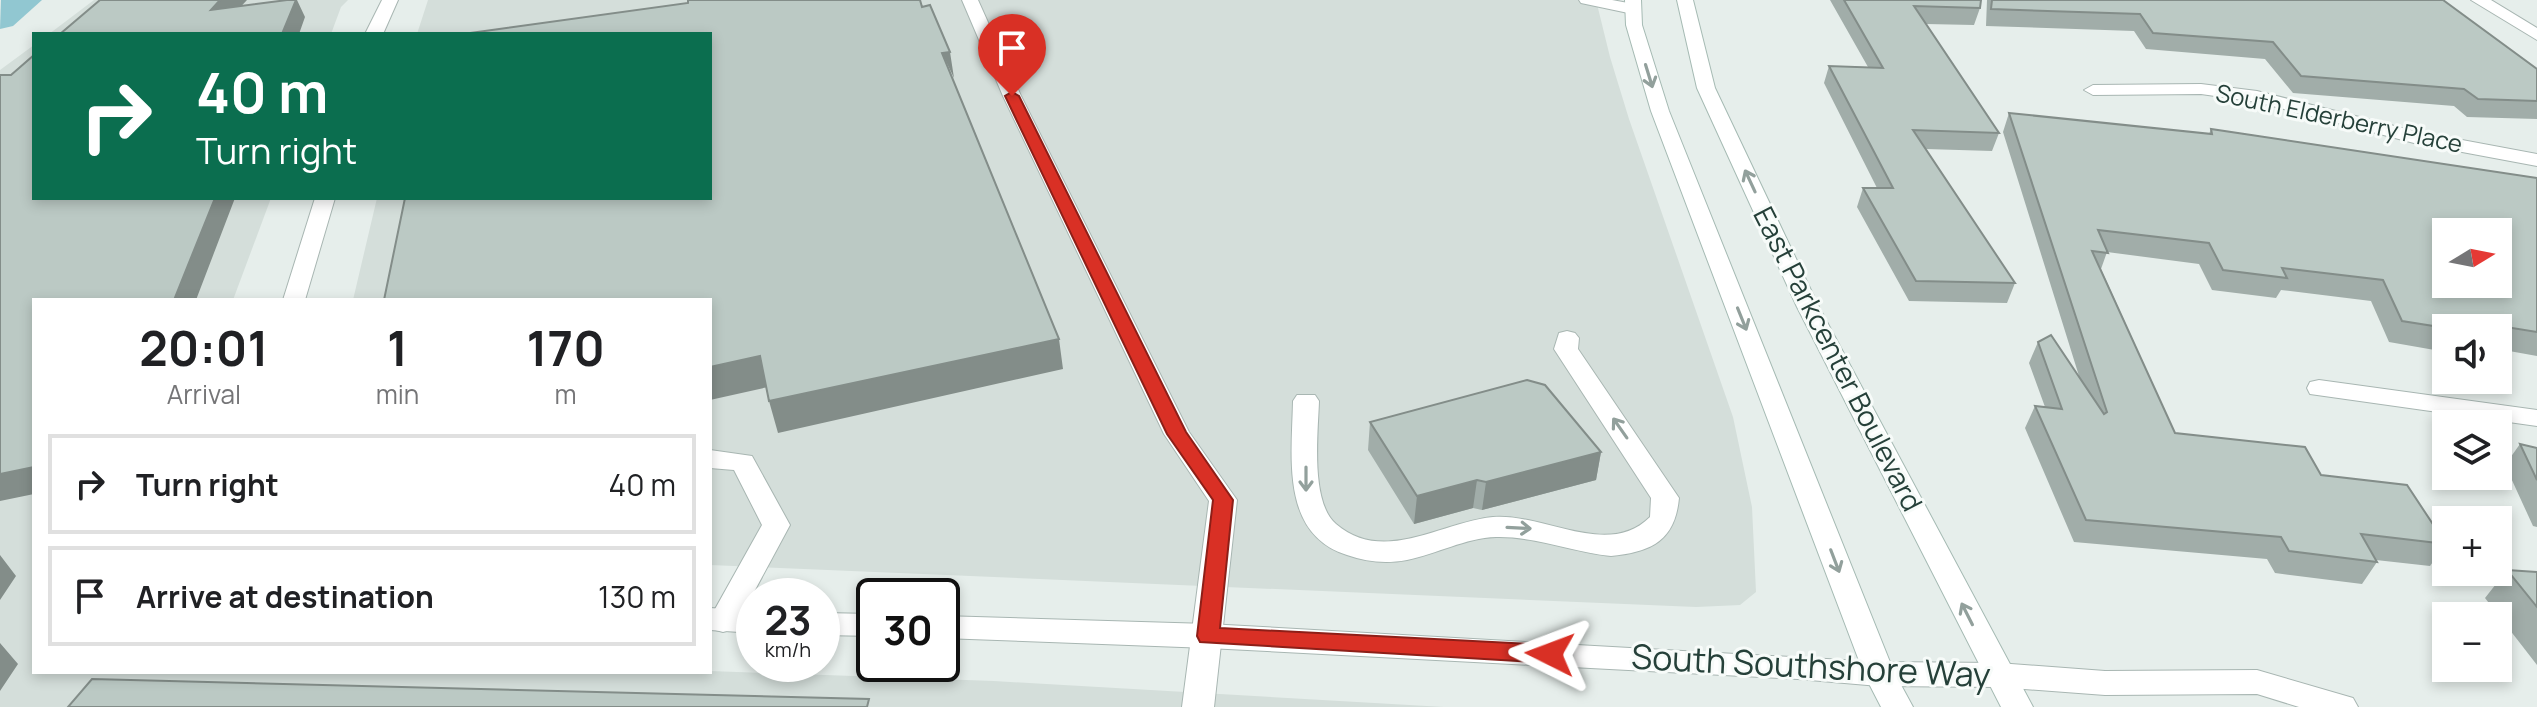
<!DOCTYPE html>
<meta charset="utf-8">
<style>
body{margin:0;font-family:Manrope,sans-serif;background:#f2f2f2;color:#202124;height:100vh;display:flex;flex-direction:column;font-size:30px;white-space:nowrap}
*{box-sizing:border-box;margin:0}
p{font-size:26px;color:#757577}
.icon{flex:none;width:44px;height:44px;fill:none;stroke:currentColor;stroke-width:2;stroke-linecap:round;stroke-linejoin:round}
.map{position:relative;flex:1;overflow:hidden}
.details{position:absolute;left:32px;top:298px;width:680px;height:376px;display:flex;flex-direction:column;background:#fff;border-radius:0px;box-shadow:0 4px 12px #0003}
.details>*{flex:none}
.guide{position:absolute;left:32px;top:32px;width:680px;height:168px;border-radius:0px;box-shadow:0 4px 12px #0003;background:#0b6e4f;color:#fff;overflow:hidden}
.needle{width:52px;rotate:80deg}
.controls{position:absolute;left:2432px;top:218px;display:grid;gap:16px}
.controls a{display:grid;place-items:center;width:80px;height:80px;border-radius:0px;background:#fff;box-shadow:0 4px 12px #0003;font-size:40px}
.speed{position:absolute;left:736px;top:578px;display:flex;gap:16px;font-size:40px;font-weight:700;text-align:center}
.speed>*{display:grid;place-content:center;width:104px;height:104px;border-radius:50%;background:#fff;box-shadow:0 4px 12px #0003;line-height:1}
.speed small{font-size:20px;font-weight:400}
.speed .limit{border:4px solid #111;border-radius:12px;background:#fff;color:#111}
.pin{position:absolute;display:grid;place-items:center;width:68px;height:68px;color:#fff;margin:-82px -34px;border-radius:50% 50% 50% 0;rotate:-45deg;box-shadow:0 0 8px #0007}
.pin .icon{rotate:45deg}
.me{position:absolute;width:88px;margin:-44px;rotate:273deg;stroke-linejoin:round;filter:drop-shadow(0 0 6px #0008)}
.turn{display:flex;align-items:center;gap:28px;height:168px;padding:0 32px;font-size:36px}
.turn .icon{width:104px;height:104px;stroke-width:2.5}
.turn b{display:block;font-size:56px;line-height:68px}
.eta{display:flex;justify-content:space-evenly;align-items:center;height:136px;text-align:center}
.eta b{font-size:48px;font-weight:700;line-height:56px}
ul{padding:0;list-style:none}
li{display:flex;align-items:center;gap:24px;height:100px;margin:0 16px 12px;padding:0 16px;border:4px solid #e0e0e0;border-radius:0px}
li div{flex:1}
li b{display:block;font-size:30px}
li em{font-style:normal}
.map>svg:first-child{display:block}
.built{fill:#d4deda}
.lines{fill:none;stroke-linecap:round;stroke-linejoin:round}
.canal{fill:#91c7d1;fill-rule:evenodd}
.service-casing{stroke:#a8b6b2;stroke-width:2}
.minor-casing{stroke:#a8b6b2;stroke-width:2}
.secondary-casing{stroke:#a5bab3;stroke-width:2}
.service{fill:#fff;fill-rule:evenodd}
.minor{fill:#fff;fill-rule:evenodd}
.secondary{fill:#fff;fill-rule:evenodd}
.wall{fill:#a1ada9}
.shaded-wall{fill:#838d89}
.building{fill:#bbc9c4;stroke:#838d89;stroke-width:2;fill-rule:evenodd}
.oneway{stroke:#92a09c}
.route{fill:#d93025;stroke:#8d1f18;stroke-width:2}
.labels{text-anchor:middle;stroke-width:6;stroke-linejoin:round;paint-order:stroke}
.far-street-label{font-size:24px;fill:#254039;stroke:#f7fbf9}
.street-label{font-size:28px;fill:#254039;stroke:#f7fbf9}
.near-street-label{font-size:34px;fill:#254039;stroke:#f7fbf9}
</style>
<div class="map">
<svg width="2537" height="707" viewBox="0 0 2537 707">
<rect width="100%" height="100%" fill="#e6eeeb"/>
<path class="built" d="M94,0H348L341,7L331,34H49Z
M428,0H1596L1610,57L1629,119L1733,417L1752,507L1756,592L1740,605L1696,607L710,565V300H353L377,198H710V34H417Z
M34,45V198H271L233,300H34V672L710,671L994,681L1444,707H0V70Z"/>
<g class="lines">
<path class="canal" d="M42,0L13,26L0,29L1,0Z"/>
<g class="service-casing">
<path id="service" d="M962,0H978L1021,96L1189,432L1237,500L1214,707H1182L1209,501L1164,434L1003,96Z
M1579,0H1612L1639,5L1641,9L1633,14L1581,3Z
M1567,331L1575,333L1579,338L1578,349L1679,498C1675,541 1651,552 1611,556C1573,552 1534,536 1496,537C1465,538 1437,554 1407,560C1385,564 1367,562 1347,555C1280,534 1292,456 1293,401L1297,395H1315L1319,401C1318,433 1310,502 1336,524C1384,565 1441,522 1493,517C1544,513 1608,559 1650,517L1651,498L1554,349L1559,333Z
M710,450L752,456L790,525L734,629L723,632L712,629L710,618L762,525L734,470L710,468Z"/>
</g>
<g class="minor-casing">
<path id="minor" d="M382,0H398L383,34H365Z
M2471,0H2491L2537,28V40Z
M2201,84L2257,91L2414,131L2537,154V166L2414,143L2257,102L2201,94L2093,95L2084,90L2093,85Z
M315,198H335L305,300H283Z
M2319,380L2537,410V426L2310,394L2307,388L2310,382Z
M710,608L754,611V633L710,630Z
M822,613L874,614V636L822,635Z
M942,616L1208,624L1879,662L1998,663L2105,671L2257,670L2353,698L2358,707H2299L2257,694L2105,695L1998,687L1879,686L1798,679L1208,648L942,638Z"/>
</g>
<g class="secondary-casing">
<path id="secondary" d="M1625,0H1641L1642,25L1669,111L1894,672L1913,707H1881L1864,674L1651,111L1626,25Z
M1677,0H1693L1715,88L1819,307L2033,707H2001L1797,307L1697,88Z"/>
</g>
<use href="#service" class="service"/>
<use href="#minor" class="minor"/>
<use href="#secondary" class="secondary"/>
</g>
<path class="wall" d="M1830,0H1981L1980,8L1974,25L1926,24L1999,133L1992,151L1926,149L2015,283L2007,303L1909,301L1857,207L1863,188H1877L1824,83L1829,66L1868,67Z
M1987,0H2443L2537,69V119L2467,117L2454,106L2293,93L2265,59L2146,49L2134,31L1986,26Z
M2009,113L2209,134L2211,129L2537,178V356L2498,349V328H2446V352L2389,342L2371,301L2281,290L2276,298L2212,290L2199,264L2107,252L2101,269L2175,433L2321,475L2446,544L2430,566L2376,560L2377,562L2362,584L2275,573L2267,559L2074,542L2025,428L2035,406L2045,407L2029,363L2038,342L2079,376L2003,132Z
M1370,422L1601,452L1596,480L1482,510L1473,508L1414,524L1368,450Z
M2520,444L2537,448V527L2533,526L2505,465Z
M2507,570L2537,572V665L2485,598Z"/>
<path class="shaded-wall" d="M220,0H247L220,29L211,10Z
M296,0H297L305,17L299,34H282Z
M950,52L954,78L942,53Z
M215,198H235L196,300H174Z
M1059,339L1063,369L778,433L769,401Z
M760,356L768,387L710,400V367Z
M1601,452L1596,480L1482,510L1486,482Z
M34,467V494L0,501V474Z
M1477,480L1473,508L1414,524L1417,496Z
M0,555L16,576L0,600Z
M0,643L18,664L0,691Z"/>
<path class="building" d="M100,0H220L211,10L287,0H296L282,34H60Z
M688,0H920L922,7L930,5L950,52L942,53L1059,339L769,401L760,356L710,367V300H384L405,198H710V34H463L688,3Z
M1844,0H1981L1980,8L1914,6L1999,133L1913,130L2015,283L1916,281L1863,188H1893L1829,66L1883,68Z
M1992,0H2443L2537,69V101L2478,99L2464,89L2301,76L2273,42L2153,33L2140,14L1991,9Z
M34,55V198H215L174,300H34V467L0,474V75H11Z
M2009,113L2212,134L2211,129L2537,178V332L2469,321L2473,328H2446L2402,321L2383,280L2282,268L2287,278L2223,270L2209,243L2098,230L2108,253L2092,251L2175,433L2305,447L2321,475L2407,485L2446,544L2361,534L2377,562L2289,551L2281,537L2086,520L2035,406L2062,409L2038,342L2051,335L2104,414L2107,412ZM2446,232H2498V284H2446Z
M1527,380L1545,385L1601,452L1486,482L1477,480L1417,496L1370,422Z
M2520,444L2537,448V480Z
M2507,570L2537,572V607Z
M92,679L869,699L867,707H68Z"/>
<defs><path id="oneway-shaft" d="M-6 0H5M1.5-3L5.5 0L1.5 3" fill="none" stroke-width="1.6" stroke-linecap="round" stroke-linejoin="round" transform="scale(2)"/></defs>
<g class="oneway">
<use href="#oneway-shaft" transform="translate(1649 76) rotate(73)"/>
<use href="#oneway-shaft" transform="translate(1750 181) rotate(-115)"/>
<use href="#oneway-shaft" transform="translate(1742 319) rotate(68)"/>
<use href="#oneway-shaft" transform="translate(1620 428) rotate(-125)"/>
<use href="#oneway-shaft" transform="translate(1306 479) rotate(90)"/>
<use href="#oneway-shaft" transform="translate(1519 528) rotate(3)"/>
<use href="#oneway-shaft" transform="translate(1835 561) rotate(69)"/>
<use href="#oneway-shaft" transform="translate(1967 614) rotate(-117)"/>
</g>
<path class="route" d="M1012,92L1019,96L1186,432L1233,500L1220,628L1550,645L1558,647L1561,654L1558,660L1550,663L1200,642L1197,636L1213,500L1167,434L1005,96Z"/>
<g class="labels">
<g class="far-street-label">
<text transform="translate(2339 119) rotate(12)" y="8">South Elderberry Place</text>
</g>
<g class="street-label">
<text transform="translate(1838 359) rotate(63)" y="10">East Parkcenter Boulevard</text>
</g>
<g class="near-street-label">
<text transform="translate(1811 666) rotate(3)" y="12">South Southshore Way</text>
</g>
</g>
</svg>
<div class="controls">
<a><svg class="needle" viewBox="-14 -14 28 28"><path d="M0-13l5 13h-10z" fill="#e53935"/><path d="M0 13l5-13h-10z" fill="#757577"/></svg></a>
<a><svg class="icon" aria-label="sound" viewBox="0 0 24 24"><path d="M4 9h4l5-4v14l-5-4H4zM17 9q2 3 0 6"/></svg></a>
<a><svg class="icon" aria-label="layers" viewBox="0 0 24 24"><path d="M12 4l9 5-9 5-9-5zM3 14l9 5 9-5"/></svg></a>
<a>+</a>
<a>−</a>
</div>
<div class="speed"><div>23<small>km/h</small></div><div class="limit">30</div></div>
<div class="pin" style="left:1012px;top:96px;background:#d93025"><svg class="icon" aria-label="arrive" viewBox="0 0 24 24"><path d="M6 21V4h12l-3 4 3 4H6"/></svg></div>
<svg class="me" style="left:1550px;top:654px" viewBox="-20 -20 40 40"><path d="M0-17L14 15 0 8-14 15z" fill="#d93025" stroke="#fff" stroke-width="4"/></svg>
<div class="guide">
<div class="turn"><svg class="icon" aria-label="right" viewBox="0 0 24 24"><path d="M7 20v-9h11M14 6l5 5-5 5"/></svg><div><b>40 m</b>Turn right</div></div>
</div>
<section class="details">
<div class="eta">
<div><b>20:01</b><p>Arrival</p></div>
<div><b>1</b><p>min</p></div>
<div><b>170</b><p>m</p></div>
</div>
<ul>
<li><svg class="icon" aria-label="right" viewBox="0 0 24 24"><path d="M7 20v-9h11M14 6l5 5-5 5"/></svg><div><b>Turn right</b></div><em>40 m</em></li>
<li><svg class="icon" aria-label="arrive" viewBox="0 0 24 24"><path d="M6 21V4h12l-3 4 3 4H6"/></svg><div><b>Arrive at destination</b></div><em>130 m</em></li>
</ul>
</section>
</div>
